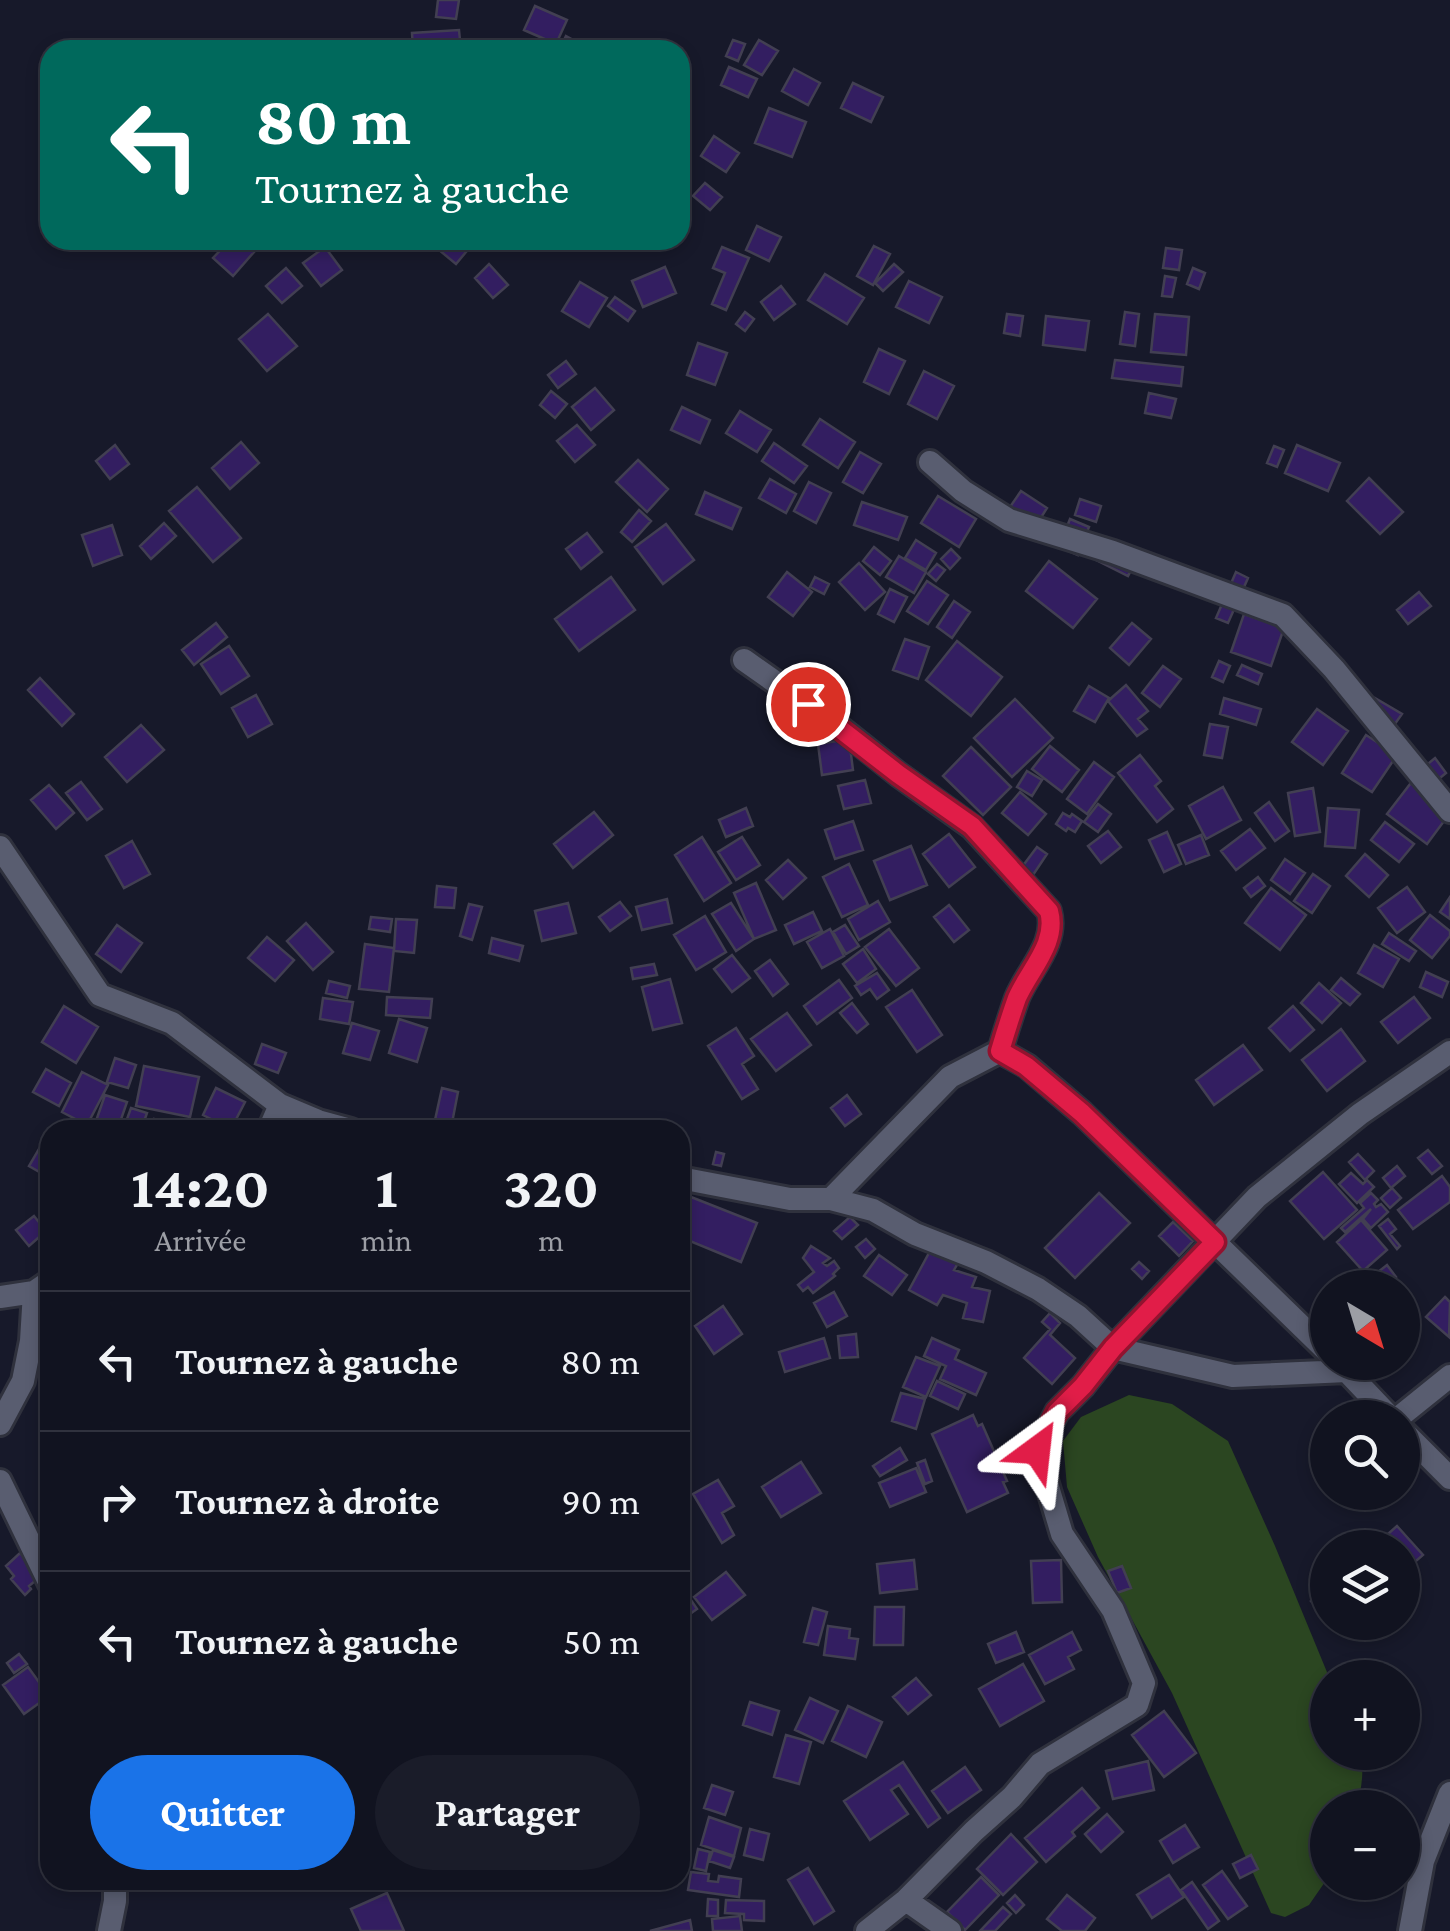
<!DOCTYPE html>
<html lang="fr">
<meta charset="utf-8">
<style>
body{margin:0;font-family:"Crimson Pro",serif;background:#1a1c29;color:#f1f3f6;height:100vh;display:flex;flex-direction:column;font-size:38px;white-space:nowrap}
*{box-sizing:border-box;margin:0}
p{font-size:32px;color:#9c9ea5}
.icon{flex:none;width:55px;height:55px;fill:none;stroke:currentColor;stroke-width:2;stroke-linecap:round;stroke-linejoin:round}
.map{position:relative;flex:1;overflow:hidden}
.panel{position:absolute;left:40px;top:1120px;width:650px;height:770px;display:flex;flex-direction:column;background:#111320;border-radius:30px;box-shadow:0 5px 15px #0003,0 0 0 2px #30323e}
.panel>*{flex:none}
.banner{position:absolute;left:40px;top:40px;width:650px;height:210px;border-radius:30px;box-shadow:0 5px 15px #0003,0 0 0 2px #30323e;background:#00695c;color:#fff;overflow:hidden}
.needle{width:65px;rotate:142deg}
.buttons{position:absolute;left:1310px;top:1270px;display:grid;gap:20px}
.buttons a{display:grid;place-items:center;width:110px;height:110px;border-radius:50%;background:#111320;box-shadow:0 5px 15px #0003,0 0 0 2px #30323e;font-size:50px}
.pin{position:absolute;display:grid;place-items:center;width:85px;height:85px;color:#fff;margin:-42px;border:5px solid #fff;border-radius:50%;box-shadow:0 2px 10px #0007}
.me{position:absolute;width:110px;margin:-55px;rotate:30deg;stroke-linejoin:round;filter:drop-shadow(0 0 8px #0008)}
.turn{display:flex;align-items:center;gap:35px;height:210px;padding:0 50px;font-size:45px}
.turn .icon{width:130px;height:130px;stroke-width:2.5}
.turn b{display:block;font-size:70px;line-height:85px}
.eta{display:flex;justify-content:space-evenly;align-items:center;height:170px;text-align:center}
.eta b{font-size:60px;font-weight:700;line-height:70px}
.action{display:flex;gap:20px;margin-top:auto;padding:20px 50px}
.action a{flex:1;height:115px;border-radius:60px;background:#1a73e8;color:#fff;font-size:40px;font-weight:700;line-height:115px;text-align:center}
.action a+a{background:#1a1c29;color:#f1f3f6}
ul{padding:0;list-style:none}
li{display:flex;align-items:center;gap:30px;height:140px;padding:0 50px;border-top:2px solid #30323e}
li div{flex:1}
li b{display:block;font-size:38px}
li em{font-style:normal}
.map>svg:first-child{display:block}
.green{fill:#2b4621}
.building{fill:#331e61;stroke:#423f52;stroke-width:2.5}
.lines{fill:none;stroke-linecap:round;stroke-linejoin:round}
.minor-casing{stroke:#2f313d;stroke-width:28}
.minor{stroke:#595d70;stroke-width:22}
.route-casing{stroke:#92132f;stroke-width:25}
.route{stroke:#e11d48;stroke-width:18}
</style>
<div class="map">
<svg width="1450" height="1931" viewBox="0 0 1450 1931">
<rect width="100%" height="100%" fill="#17192a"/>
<path class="green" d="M1129,1395L1172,1404L1228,1441L1275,1546L1329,1677L1328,1752L1360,1753C1365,1769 1361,1791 1357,1807L1328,1808L1327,1879L1309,1905L1285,1917L1271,1913L1172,1693L1098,1557L1067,1487L1063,1441L1081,1417Z"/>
<path class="building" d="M438,0H459L456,19L436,17Z
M535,6L567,20L556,44L524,30Z
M459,30L461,50H413L412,33Z
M566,36L592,50H559Z
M733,40L745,44L738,61L726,56Z
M759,40L778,51L762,75L744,65Z
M729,67L757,79L748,97L721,85Z
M794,69L820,83L808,105L782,91Z
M853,83L883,97L871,122L841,108Z
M769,108L806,122L792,157L755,143Z
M714,136L739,153L726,172L701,156Z
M705,183L722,197L710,210L693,196Z
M757,226L781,237L769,261L746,250Z
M230,240H241L254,252L233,276L213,258Z
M427,240H476L456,264Z
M874,246L890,254L873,285L857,276Z
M325,247L342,270L321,286L303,263Z
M722,247L749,258L726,310L712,304L725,273L713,268Z
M1166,248L1182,250L1179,270L1163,268Z
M489,264L508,285L493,298L475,278Z
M894,264L903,272L883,291L875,283Z
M665,267L676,293L643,307L632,281Z
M286,268L302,286L282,303L266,286Z
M1193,268L1205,273L1199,289L1187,284Z
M825,274L864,298L847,324L808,300Z
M1165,276L1176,278L1172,297L1162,296Z
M909,281L942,297L929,323L896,307Z
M580,282L607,298L589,327L562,311Z
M781,286L795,304L774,320L761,302Z
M615,297L635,311L628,321L608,306Z
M745,312L754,319L745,331L736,324Z
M1125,312L1139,314L1135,346L1120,344Z
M268,314L297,346L267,371L239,339Z
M1007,314L1023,316L1020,336L1004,333Z
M1155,314L1189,317L1186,355L1151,352Z
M1046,316L1089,321L1085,350L1043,345Z
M698,343L727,353L715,385L687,375Z
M879,349L905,361L889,394L864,382Z
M1115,360L1183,367L1181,386L1112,378Z
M566,361L576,374L558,388L548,375Z
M924,371L954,386L937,419L908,404Z
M595,388L614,410L591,430L572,407Z
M551,391L567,404L555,418L540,405Z
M1149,393L1176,399L1171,418L1145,413Z
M682,407L710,420L700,443L671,430Z
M740,411L771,430L757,452L726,433Z
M820,419L855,442L838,468L803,445Z
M577,425L595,445L575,462L557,441Z
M241,442L259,463L230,489L212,468Z
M774,443L807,466L794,483L762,461Z
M115,445L129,464L110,479L96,461Z
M1297,445L1340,463L1328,491L1285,473Z
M1274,446L1284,450L1277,467L1267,463Z
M860,452L881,464L863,493L843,482Z
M638,460L668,489L647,512L616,482Z
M1369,478L1403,512L1380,534L1347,501Z
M770,479L796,494L786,513L759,498Z
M809,482L831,493L816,523L794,511Z
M197,487L241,538L213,562L169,511Z
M1021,491L1047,508L1028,538L1001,520Z
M705,492L741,508L732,529L696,514Z
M938,496L976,519L959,547L921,523Z
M1080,499L1101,506L1096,522L1075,515Z
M862,502L907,517L898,540L854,525Z
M639,510L651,521L632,542L621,532Z
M1070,519L1089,527L1078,555L1059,547Z
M164,523L176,536L151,559L140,546Z
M666,524L694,560L663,584L635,547Z
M112,525L122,555L93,566L82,535Z
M587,533L602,552L581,569L566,549Z
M1100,538L1138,557L1128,576L1090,557Z
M916,540L936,553L926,570L905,558Z
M874,547L891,561L880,575L863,561Z
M951,549L960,558L950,569L941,559Z
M899,556L926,572L914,593L886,577Z
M1049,561L1097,599L1073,628L1026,591Z
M859,563L885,592L865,610L839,582Z
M937,564L945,570L936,581L928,574Z
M787,572L812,592L793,616L768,597Z
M1236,572L1248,578L1228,623L1216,618Z
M611,577L635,610L579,651L555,619Z
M815,577L829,584L824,594L810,587Z
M927,581L948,595L928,624L907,611Z
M890,589L907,597L894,622L878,614Z
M1419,592L1431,606L1408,624L1397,610Z
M954,601L970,612L952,638L937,627Z
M1244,614L1284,628L1271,666L1231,652Z
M216,623L227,637L194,665L182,650Z
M1132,623L1151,639L1129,665L1110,648Z
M905,639L929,647L918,679L893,670Z
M957,641L1002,677L971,716L926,680Z
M229,646L249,676L221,694L201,664Z
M1219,661L1230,666L1223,682L1212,677Z
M1242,665L1262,674L1258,684L1237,675Z
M1163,666L1181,679L1160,707L1142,693Z
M40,678L74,714L62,726L28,690Z
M1126,685L1148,711L1138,719L1147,729L1137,736L1108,701Z
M1089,686L1109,698L1095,722L1074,711Z
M256,695L272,724L248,737L232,708Z
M1224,698L1261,709L1256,725L1220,714Z
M1375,698L1402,714L1392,728L1366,712Z
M1015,699L1053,738L1012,777L974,738Z
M1317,709L1348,731L1323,765L1292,742Z
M1210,724L1228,727L1222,758L1204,755Z
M141,725L164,750L127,782L105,757Z
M1366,735L1397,755L1372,792L1342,773Z
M849,739L853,770L822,775L818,744Z
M1050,746L1079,770L1062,792L1032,769Z
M971,747L1011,787L983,815L943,776Z
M1140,755L1161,781L1155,786L1173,809L1157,822L1118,773Z
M1435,758L1446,773L1435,782L1423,768Z
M1094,762L1114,777L1087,814L1067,799Z
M1027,771L1042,780L1032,796L1017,787Z
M1417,775L1450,813L1427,844L1387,814Z
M865,780L871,803L844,809L838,786Z
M81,782L102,809L87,820L66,793Z
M49,785L74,813L56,829L31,800Z
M1223,787L1241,820L1206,839L1189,806Z
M1313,788L1320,832L1295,836L1288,793Z
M1020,792L1046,814L1028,835L1002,813Z
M1269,802L1289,831L1275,841L1255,813Z
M1098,804L1111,814L1098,832L1084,822Z
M746,808L753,826L726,837L719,820Z
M1328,808L1359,810L1355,848L1325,846Z
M594,812L613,835L573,868L554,844Z
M1063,813L1070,817L1072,814L1082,821L1075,832L1068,828L1066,831L1056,824Z
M853,821L863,850L835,859L825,830Z
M1385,822L1414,844L1399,862L1371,840Z
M1250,829L1265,848L1236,870L1221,851Z
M1108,831L1121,847L1101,863L1088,846Z
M1167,832L1181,864L1164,872L1149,840Z
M949,834L975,867L949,887L923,854Z
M1201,835L1209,855L1186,864L1178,845Z
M702,837L731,883L704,901L675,855Z
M742,837L760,865L736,880L718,852Z
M132,841L150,874L124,888L106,856Z
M911,846L927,885L890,900L874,861Z
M1037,847L1047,854L1033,875L1022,867Z
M1365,854L1388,875L1369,897L1346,876Z
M1285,859L1305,873L1290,894L1271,880Z
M788,860L806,878L783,899L766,880Z
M849,864L868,905L842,917L823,877Z
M1313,874L1330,886L1312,913L1294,901Z
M1258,877L1265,886L1251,897L1244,888Z
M756,883L776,930L754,939L734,893Z
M437,886L456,888L454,908L435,907Z
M1407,887L1425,912L1397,933L1378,908Z
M1271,888L1306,915L1280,950L1245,923Z
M1450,897V919L1440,912Z
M667,899L672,923L642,930L636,907Z
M878,901L890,922L859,940L848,919Z
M620,902L631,916L610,931L599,917Z
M568,903L576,933L542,941L535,911Z
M731,903L754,939L736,951L712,914Z
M469,904L482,907L472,940L460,936Z
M949,905L969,930L954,942L934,917Z
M813,912L822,931L794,944L785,925Z
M1430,915L1450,931V936L1432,958L1410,940Z
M705,916L726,952L696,970L674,935Z
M371,917L392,919L390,932L369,929Z
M396,919L417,920L414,953L394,951Z
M306,923L333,952L313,970L287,941Z
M117,925L142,943L121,972L96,954Z
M845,925L859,946L846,954L833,932Z
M830,929L844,956L822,968L807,942Z
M889,929L919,968L896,986L865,947Z
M1389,933L1416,951L1409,961L1382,944Z
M267,937L294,960L275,981L248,958Z
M492,938L523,946L519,961L489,953Z
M365,944L394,948L389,992L359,989Z
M1374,945L1399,959L1383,987L1358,973Z
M863,949L876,969L857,983L843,964Z
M732,955L750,978L732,992L714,969Z
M770,960L788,984L773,996L755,971Z
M654,964L657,975L633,979L631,968Z
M1426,972L1448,982L1442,997L1420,987Z
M877,973L889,990L877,999L870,989L861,995L855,986Z
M1341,978L1360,994L1350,1005L1331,990Z
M670,979L682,1023L653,1030L642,987Z
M839,980L852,998L817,1024L804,1006Z
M329,981L350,986L347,998L326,993Z
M1319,983L1341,1003L1322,1023L1301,1003Z
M912,990L942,1035L917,1052L886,1007Z
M387,997L432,999L430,1018L386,1015Z
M1414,997L1430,1018L1398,1043L1381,1022Z
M323,998L353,1002L349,1024L320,1019Z
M852,1003L868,1024L857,1033L840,1013Z
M64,1006L98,1027L76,1063L42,1042Z
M1293,1006L1314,1030L1290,1051L1269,1028Z
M787,1013L811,1045L776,1071L751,1039Z
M399,1019L427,1028L417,1062L389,1053Z
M352,1023L379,1031L370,1060L343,1053Z
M736,1028L754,1056L742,1064L758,1089L742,1099L708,1046Z
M1341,1029L1365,1061L1327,1091L1302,1060Z
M262,1044L286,1053L278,1073L255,1064Z
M1243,1045L1262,1070L1214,1105L1196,1080Z
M115,1058L136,1065L128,1088L107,1082Z
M144,1066L199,1077L190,1117L136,1106Z
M46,1069L71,1083L59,1106L33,1092Z
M82,1072L108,1085L87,1125L62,1112Z
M216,1088L245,1102L231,1129L203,1115Z
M442,1088L458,1092L452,1123L435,1120Z
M105,1095L127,1102L118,1128L96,1121Z
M847,1095L861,1114L845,1126L831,1108Z
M131,1108L147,1113L141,1130H123Z
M154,1119L184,1128L183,1130H151Z
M50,1130V1178L29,1166Z
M1428,1150L1442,1166L1432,1174L1418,1158Z
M716,1152L724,1154L721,1166L713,1164Z
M1358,1154L1374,1171L1365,1180L1349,1162Z
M1397,1166L1405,1176L1391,1188L1383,1178Z
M1323,1172L1357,1210L1324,1239L1290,1201Z
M1351,1173L1363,1184L1367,1180L1374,1187L1357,1203L1339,1184Z
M1442,1176L1450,1187V1202L1413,1229L1398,1210Z
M1392,1188L1401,1198L1390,1208L1381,1198Z
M1099,1193L1130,1223L1075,1278L1045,1248Z
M1371,1193L1378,1200L1374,1204L1376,1207L1381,1204L1388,1212L1371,1228L1363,1219L1371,1209L1345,1232L1341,1228L1364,1208L1360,1203Z
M691,1197L757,1223L741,1262L680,1237V1224Z
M34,1216L46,1231L29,1246L16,1230Z
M850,1217L858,1225L842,1239L834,1231Z
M1388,1219L1396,1229L1390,1234L1400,1246L1397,1249L1379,1226Z
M1361,1220L1387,1250L1363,1271L1337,1242Z
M1173,1222L1193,1241L1179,1256L1159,1236Z
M866,1239L875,1249L865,1258L856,1247Z
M811,1246L830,1258L823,1263L827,1266L834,1261L839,1268L833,1274L835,1276L813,1293L808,1287L803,1291L798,1285L814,1272L803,1258Z
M930,1251L958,1263L954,1270L976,1277L972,1287L990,1291L983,1322L963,1318L967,1303L943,1295L937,1305L909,1290Z
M879,1255L907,1275L892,1295L864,1276Z
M1139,1262L1149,1271L1142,1279L1132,1269Z
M1387,1265L1396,1277L1382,1288H1368L1364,1283Z
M834,1292L847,1316L827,1327L814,1303Z
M1445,1297L1450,1302L1449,1337L1426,1317Z
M723,1306L742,1334L714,1354L695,1326Z
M1050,1313L1060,1323L1050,1335L1075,1358L1052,1384L1024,1358L1050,1329L1042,1322Z
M856,1334L858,1357L840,1358L838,1336Z
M824,1338L830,1358L785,1372L779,1352Z
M932,1338L959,1350L955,1359L986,1373L976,1395L940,1379L946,1366L924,1356Z
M916,1357L940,1366L926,1397L903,1387Z
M937,1381L965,1394L958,1409L930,1396Z
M901,1393L925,1399L916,1429L892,1421Z
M973,1415L978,1426L982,1424L1007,1481L1003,1482L1008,1493L967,1512L932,1434Z
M900,1448L907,1460L880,1476L873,1466Z
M925,1460L932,1481L925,1484L917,1463Z
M801,1462L821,1493L781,1517L762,1487Z
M916,1468L926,1492L890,1507L879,1483Z
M718,1480L734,1506L722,1513L734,1535L722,1543L693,1494Z
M1397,1526L1423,1555L1402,1573V1548H1372Z
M20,1553L41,1576L29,1586L31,1589L25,1595L11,1579L14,1576L6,1566Z
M914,1560L917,1589L880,1593L877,1564Z
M1061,1560L1062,1602L1033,1603L1031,1561Z
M1122,1566L1131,1588L1117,1593L1108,1571Z
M726,1572L745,1595L712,1620L694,1597Z
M680,1584L697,1609L680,1621Z
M1328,1586V1619L1311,1601Z
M875,1607H904L903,1645H874Z
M813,1608L827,1612L818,1645L804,1642Z
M828,1626L850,1629L849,1638L858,1639L855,1659L824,1655Z
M1016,1632L1024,1652L996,1663L988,1644Z
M1072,1632L1081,1650L1068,1657L1074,1669L1045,1684L1029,1655Z
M19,1654L27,1664L14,1673L7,1663Z
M1023,1664L1044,1701L1000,1726L979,1689Z
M28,1667L49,1696L24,1714L3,1685Z
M916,1678L931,1695L908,1714L893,1697Z
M810,1698L838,1711L823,1743L795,1730Z
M750,1702L779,1711L772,1735L743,1725Z
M848,1706L882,1722L866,1757L832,1741Z
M1164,1711L1196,1753L1164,1777L1132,1735Z
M786,1735L811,1742L799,1784L774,1777Z
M1148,1761L1154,1790L1113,1799L1106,1771Z
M903,1762L940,1818L928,1827L899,1785L891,1790L908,1814L870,1840L844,1801Z
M965,1767L981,1790L948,1813L932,1791Z
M712,1785L733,1792L725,1815L704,1808Z
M1082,1788L1099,1808L1072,1832L1075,1836L1046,1862L1025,1838Z
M1107,1814L1123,1832L1101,1852L1085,1834Z
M709,1817L741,1828L734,1856L701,1845Z
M1185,1825L1199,1847L1173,1863L1160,1841Z
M750,1829L769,1834L763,1860L744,1855Z
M1011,1834L1037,1862L1003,1895L977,1869Z
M698,1849L710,1852L706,1871L694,1868Z
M713,1850L734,1857L730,1868L709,1861Z
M1251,1855L1258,1869L1240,1878L1233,1864Z
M808,1868L834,1911L814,1924L788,1880Z
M1222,1871L1247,1906L1228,1919L1203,1885Z
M691,1872L709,1874L708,1881L718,1882L719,1876L741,1879L739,1897L688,1890Z
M1169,1875L1184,1897L1152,1918L1137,1895Z
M981,1877L999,1895L965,1930L947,1912Z
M1192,1882L1219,1921L1208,1929L1181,1890Z
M387,1893L404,1931H361L351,1909Z
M1015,1895L1024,1905L1016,1913L1007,1903Z
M1067,1895L1095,1918L1085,1931H1062L1047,1919Z
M708,1899L718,1900V1916H707Z
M726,1900L764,1901V1921L744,1920V1914L725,1913Z
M1003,1907L1011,1914L995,1931H980Z
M740,1916L742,1931H713L712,1919Z
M690,1920L692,1931H650Z"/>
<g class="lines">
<g class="minor-casing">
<path id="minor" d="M930,462L963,491L1009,520L1113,552L1283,615L1334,669L1450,811
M744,660L839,727L898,774L972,827L1049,911C1058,943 1029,969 1017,998C1011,1015 1005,1034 1000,1051
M0,847L100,995L172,1023L280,1105L318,1121L351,1130
M269,1130L280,1105
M680,1178L790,1199H831L873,1210L915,1234L986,1262L1038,1289L1078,1316L1113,1348L1083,1386L1057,1412L1037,1450L1062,1534L1113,1610L1144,1683L1137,1705L1040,1764L1012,1797L974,1831L906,1900L867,1931
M831,1199L950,1077L1000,1051L1027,1066L1082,1113L1328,1352
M0,1297L34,1292
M1113,1348L1257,1197L1360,1114L1450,1052
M1113,1348L1233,1376L1347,1371
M1338,1362L1391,1418
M1398,1418L1450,1376
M0,1424L23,1381L31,1341L34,1292L50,1281
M1402,1430L1450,1478
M0,1481L50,1584
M906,1900L950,1931
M109,1931L115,1901V1880
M1410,1931L1423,1861L1450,1793"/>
</g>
<use href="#minor" class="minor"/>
</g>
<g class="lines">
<g class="route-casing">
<path id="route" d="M808,704L898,774L972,826L1049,911C1058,943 1029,970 1017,998C1011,1015 1005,1034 1000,1051L1026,1066L1082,1113L1215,1242L1113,1348L1083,1386L1057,1412L1037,1450"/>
</g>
<use href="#route" class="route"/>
</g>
</svg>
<div class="buttons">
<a><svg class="needle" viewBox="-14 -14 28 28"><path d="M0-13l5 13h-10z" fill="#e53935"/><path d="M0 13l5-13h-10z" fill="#9c9ea5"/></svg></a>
<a><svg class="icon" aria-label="search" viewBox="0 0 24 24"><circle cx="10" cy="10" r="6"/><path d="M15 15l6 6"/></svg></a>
<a><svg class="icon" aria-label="layers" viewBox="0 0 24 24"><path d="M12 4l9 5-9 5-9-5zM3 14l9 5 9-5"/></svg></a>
<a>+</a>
<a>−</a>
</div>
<div class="pin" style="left:808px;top:704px;background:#d93025"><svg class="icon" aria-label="arrive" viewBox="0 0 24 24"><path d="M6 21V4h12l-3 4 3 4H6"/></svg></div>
<svg class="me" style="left:1037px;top:1450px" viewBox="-20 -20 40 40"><path d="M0-17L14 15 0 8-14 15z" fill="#e11d48" stroke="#fff" stroke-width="4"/></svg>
<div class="banner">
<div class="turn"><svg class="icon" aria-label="left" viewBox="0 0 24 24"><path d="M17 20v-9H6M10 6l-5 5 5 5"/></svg><div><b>80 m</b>Tournez à gauche</div></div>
</div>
<section class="panel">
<div class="eta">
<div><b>14:20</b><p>Arrivée</p></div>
<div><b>1</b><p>min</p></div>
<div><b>320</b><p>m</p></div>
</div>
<ul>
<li><svg class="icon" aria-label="left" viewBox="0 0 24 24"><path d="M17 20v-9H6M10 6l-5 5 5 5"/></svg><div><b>Tournez à gauche</b></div><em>80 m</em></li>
<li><svg class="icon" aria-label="right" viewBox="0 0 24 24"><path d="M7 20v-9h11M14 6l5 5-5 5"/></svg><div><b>Tournez à droite</b></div><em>90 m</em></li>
<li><svg class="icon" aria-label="left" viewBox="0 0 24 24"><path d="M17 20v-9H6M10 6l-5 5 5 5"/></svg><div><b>Tournez à gauche</b></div><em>50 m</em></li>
</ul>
<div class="action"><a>Quitter</a><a>Partager</a></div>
</section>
</div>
